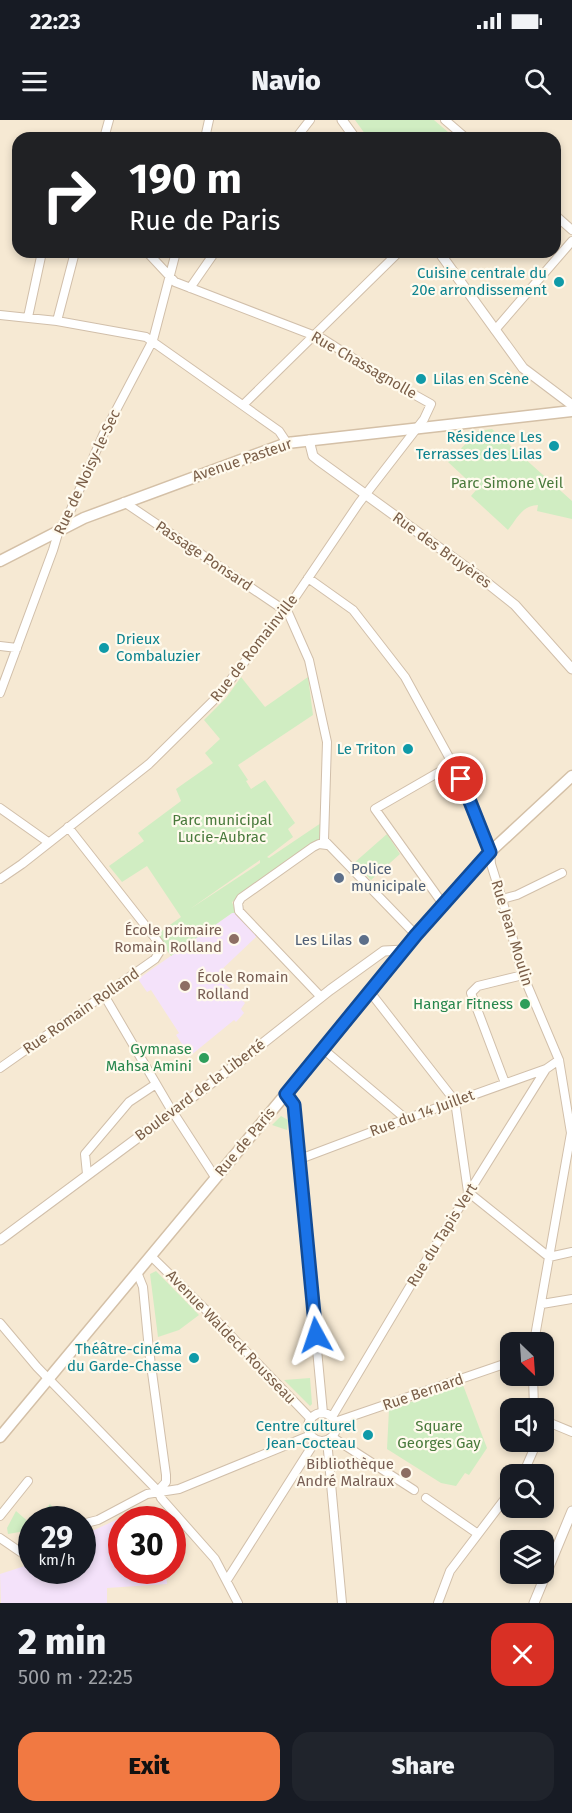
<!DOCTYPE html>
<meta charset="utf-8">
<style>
body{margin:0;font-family:"Fira Sans",sans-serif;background:#20242c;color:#f1f3f6;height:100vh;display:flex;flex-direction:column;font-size:22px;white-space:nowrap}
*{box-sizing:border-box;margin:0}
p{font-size:20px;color:#9ea1a6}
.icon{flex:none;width:33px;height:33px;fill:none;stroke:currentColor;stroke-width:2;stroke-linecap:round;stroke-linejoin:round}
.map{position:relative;height:1483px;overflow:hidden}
.panel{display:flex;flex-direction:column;background:#171b24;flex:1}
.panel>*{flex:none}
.hud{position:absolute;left:12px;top:12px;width:549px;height:126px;border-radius:18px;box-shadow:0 3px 9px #0003;background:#202124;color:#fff;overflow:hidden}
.needle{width:39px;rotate:155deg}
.buttons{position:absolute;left:500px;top:1212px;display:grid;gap:12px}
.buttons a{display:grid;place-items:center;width:54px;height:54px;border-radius:12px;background:#171b24;box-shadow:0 3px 9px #0003;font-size:30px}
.speed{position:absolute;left:18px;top:1386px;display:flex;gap:12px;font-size:30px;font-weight:700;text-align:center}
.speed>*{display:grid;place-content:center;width:78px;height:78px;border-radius:50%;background:#171b24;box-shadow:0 3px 9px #0003;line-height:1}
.speed small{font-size:15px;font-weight:400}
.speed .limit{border:9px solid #d22;background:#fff;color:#111}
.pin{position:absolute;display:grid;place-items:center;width:51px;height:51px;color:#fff;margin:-26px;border:3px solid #fff;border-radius:50%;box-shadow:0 2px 6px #0007}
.me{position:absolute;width:66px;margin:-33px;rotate:355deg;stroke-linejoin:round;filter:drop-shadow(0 0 4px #0008)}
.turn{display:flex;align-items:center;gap:21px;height:126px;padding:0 18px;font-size:27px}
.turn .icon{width:78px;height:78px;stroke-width:2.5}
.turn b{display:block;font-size:42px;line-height:51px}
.round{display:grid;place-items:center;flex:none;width:63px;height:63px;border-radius:18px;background:#20242c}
.headline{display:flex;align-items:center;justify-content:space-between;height:102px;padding:0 18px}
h1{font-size:36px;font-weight:800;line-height:45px}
.action{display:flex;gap:12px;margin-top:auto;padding:12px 18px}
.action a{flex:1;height:69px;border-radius:18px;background:#f17942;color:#111;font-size:24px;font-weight:800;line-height:69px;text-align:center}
.action a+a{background:#20242c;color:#f1f3f6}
.status{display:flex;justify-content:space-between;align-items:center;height:42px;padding:0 30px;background:#171b24;direction:ltr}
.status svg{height:16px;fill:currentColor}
header{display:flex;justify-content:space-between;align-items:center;height:78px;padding:0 18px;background:#171b24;font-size:27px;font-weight:800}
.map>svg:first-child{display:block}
.residential{fill:#f6e9d3;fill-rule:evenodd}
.education{fill:#f4e2fa}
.green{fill:#d0edc2;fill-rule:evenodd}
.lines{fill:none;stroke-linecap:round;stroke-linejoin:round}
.minor-casing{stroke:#d1bfaa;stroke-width:10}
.tertiary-casing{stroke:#d1bfaa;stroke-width:11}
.secondary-casing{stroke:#d4c0a7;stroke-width:13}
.minor{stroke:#fff;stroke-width:8}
.tertiary{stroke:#fff;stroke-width:9}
.secondary{stroke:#fff;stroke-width:10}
.route-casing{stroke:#114b97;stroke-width:15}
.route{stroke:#1a73e8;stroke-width:10}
.culture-dot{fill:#0f9aa8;stroke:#fffaed;stroke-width:2}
.service-dot{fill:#5c6f8a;stroke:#fffaed;stroke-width:2}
.education-dot{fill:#8d6e63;stroke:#fffaed;stroke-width:2}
.leisure-dot{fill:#2e9e5b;stroke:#fffaed;stroke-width:2}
.labels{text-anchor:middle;stroke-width:4.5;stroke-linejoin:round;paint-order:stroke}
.culture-label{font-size:15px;fill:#0d838f;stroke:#fffaed;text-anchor:end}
.street-label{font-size:15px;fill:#7a5e48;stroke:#fffaed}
.park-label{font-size:15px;fill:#497a3c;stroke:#fffaed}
.service-label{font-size:15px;fill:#4e5e75;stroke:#fffaed;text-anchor:start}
.education-label{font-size:15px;fill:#785e54;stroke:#fffaed;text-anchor:end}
.leisure-label{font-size:15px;fill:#27864d;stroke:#fffaed;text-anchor:end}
</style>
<div class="status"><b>22:23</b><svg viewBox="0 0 49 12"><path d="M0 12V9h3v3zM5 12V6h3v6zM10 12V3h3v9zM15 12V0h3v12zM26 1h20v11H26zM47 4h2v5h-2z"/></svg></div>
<header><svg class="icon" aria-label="menu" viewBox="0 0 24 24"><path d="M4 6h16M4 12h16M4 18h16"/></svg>Navio<svg class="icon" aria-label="search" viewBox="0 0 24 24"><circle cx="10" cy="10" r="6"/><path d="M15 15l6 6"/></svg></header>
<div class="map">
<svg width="572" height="1483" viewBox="0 0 572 1483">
<rect width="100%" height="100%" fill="#fef7e6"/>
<path class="residential" d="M0,0H572V1483H0ZM18,18H555V132H18ZM510,1222H543V1256H510ZM510,1288H543V1322H510ZM510,1354H543V1388H510ZM32,1400H82V1450H32ZM122,1400H172V1450H122ZM510,1420H543V1454H510Z"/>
<path class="education" d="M232,793H236L257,816L216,855L245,883L241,889L244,893L236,902L234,900L190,936L176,915L179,913L151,870L147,872L138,859Z
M138,1390L143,1399L122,1400V1450L166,1451L167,1464L107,1468V1483H1L0,1454L31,1444L32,1450H82L83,1415Z"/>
<path class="green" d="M355,0H434L455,18H368Z
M492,309L572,381V399L537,391L538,385C522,386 518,397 508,410L471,376L477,369L448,342L478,311Z
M241,557L265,587L308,557L313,595L238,645L248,660L246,661L251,669L265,660L295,703L288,709L293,717L267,737L269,738L321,703V719L232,782L236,793H232L171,836L156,815L181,797L147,746L122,762L109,746L144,721L138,713L181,681L176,669L213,643L205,633L220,619L204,600L226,578ZM260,740V743L190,789Z
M387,714L400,734L371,760L354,743Z
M281,996L288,1000L287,1010L272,1005Z
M156,1151L199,1195L179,1210L158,1217L150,1154Z
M310,1258L312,1284L310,1286L284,1260Z
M463,1265L487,1328L469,1355L465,1353L456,1366L441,1363L387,1329L389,1289Z
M50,1384L63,1399H36Z
M16,1391L31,1404V1410L8,1414L7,1408Z"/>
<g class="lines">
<g class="minor-casing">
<path id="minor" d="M445,0L466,18
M104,18L109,0
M205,18L209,0
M296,18L310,0
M555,95L572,110
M190,168L215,132
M0,195L57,201L146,217L279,311L287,323
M28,197L42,132
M57,201L75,132
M495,210L572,121
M243,285L399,132
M124,382L284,490
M308,458L353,490L405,557L461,659L490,732L491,744L502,779L523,855L559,940L571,1013L534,1222
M286,488L309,540L327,622L324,720L416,815
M0,526L17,528
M0,573L53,430L59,410L69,394L103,315L153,220L176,132
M0,688L48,722
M0,759L22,744L149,644L218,576L296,476L359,383L424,299L431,284L381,256L323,219L175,162L147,132
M502,779L517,775L562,753
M443,784L375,689L453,644
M370,872L455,981L468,1072L549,1137
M104,875L169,986L215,1057
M321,877L239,791L238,783L241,778L313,727L319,724L327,725
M323,929L406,999
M0,948L155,839L160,831L159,823L68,707
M505,963L471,873L478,866L523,855
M286,974L294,985L323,1293
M300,1039L406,999L546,949
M87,1054L85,1034L129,982L156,964
M151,1136L209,1193L311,1299
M549,1137L572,1132
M137,1152L143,1167L149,1230L166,1355V1362L158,1371
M542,1184L572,1179
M0,1203L37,1247L158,1371L161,1378L215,1439L238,1483
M533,1256L534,1288
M308 1307a14 14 0 1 1 28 0a14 14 0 1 1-28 0Z
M332,1297L409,1168L546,949L559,940
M543,1300L572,1312
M335,1302L510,1242
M332,1317L414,1370
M327,1320L342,1483
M523,1354L537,1322
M426,1378L478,1414
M0,1396L28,1361
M82,1404L98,1400L147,1374L179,1369L311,1315
M0,1418L32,1440
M227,1460L316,1320
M438,1483L450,1451L510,1372"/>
</g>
<g class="tertiary-casing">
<path id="tertiary" d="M342,0L355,18
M439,132L523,248L572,285
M309,320L313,336L318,340L481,458L515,485L572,549
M0,1120L233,947L330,870L384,831L404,830
M534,1483L572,1391"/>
</g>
<g class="secondary-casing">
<path id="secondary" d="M0,441L84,398L287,323L572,291
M0,1317L364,880L416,815L490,732L572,656"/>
</g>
<use href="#minor" class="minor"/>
<use href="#tertiary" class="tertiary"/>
<use href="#secondary" class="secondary"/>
</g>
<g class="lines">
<g class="route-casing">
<path id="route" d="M316,1215L294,985L286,974L416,815L490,732L461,659"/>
</g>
<use href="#route" class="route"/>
</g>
<g class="culture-dot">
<circle cx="559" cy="162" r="6"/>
<circle cx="421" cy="259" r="6"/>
<circle cx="554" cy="326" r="6"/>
<circle cx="104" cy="528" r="6"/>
<circle cx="408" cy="629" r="6"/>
<circle cx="194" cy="1238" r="6"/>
<circle cx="368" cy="1315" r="6"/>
</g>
<g class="service-dot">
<circle cx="339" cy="758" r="6"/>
<circle cx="364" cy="820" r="6"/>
</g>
<g class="education-dot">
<circle cx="234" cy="819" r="6"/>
<circle cx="185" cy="866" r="6"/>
<circle cx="406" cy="1353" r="6"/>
</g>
<g class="leisure-dot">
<circle cx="525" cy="884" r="6"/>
<circle cx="204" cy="938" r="6"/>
</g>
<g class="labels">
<g class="culture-label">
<text x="547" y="158">Cuisine centrale du<tspan x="547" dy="17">20e arrondissement</tspan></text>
<text x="433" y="264" text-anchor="start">Lilas en Scène</text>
<text x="542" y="322">Résidence Les<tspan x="542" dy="17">Terrasses des Lilas</tspan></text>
<text x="116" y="524" text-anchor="start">Drieux<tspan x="116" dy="17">Combaluzier</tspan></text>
<text x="396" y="634">Le Triton</text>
<text x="182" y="1234">Théâtre-cinéma<tspan x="182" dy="17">du Garde-Chasse</tspan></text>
<text x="356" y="1311">Centre culturel<tspan x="356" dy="17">Jean-Cocteau</tspan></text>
</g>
<g class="street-label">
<text transform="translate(364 245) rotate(30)" y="5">Rue Chassagnolle</text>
<text transform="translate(242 340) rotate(-19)" y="5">Avenue Pasteur</text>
<text transform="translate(87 352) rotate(-65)" y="5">Rue de Noisy-le-Sec</text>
<text transform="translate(442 430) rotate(36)" y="5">Rue des Bruyères</text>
<text transform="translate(204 436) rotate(34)" y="5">Passage Ponsard</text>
<text transform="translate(254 528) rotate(-52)" y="5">Rue de Romainville</text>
<text transform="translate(512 813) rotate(73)" y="5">Rue Jean Moulin</text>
<text transform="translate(81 891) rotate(-35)" y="5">Rue Romain Rolland</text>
<text transform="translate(200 970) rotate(-37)" y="5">Boulevard de la Liberté</text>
<text transform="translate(422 993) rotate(-20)" y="5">Rue du 14 Juillet</text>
<text transform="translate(245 1022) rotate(-50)" y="5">Rue de Paris</text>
<text transform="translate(442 1115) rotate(-58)" y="5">Rue du Tapis Vert</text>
<text transform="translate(231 1217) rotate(46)" y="5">Avenue Waldeck Rousseau</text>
<text transform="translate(423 1272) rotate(-19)" y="5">Rue Bernard</text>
</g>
<g class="park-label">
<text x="507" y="368">Parc Simone Veil</text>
<text x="222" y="705">Parc municipal<tspan x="222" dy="17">Lucie-Aubrac</tspan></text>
<text x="439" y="1311">Square<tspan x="439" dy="17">Georges Gay</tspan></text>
</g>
<g class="service-label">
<text x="351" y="754">Police<tspan x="351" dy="17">municipale</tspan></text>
<text x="352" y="825" text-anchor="end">Les Lilas</text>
</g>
<g class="education-label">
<text x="222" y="815">École primaire<tspan x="222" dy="17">Romain Rolland</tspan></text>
<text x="197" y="862" text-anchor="start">École Romain<tspan x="197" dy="17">Rolland</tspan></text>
<text x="394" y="1349">Bibliothèque<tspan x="394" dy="17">André Malraux</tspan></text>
</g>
<g class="leisure-label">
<text x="513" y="889">Hangar Fitness</text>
<text x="192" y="934">Gymnase<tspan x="192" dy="17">Mahsa Amini</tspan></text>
</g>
</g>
</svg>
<div class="buttons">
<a><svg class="needle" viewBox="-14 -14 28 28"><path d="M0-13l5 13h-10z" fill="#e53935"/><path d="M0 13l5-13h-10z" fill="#9ea1a6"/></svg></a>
<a><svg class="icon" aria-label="sound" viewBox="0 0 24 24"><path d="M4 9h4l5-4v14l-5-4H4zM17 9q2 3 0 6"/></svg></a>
<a><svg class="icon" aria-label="search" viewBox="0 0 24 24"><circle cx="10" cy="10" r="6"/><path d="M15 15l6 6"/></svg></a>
<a><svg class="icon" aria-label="layers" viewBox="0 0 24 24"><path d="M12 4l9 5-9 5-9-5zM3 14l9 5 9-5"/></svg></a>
</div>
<div class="speed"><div>29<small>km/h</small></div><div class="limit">30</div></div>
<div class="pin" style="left:461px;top:659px;background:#d93025"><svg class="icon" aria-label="arrive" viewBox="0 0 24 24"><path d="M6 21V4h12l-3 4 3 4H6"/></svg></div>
<svg class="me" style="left:316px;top:1215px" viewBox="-20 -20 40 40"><path d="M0-17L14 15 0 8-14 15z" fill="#1a73e8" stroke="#fff" stroke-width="4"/></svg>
<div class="hud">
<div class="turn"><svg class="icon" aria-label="right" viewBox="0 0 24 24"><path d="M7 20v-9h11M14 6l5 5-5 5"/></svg><div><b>190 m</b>Rue de Paris</div></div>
</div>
</div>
<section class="panel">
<div class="headline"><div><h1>2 min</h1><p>500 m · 22:25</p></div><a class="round" style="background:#d93025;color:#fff"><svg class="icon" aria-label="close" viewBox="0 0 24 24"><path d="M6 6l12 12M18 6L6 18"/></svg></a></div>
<div class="action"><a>Exit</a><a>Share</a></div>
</section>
